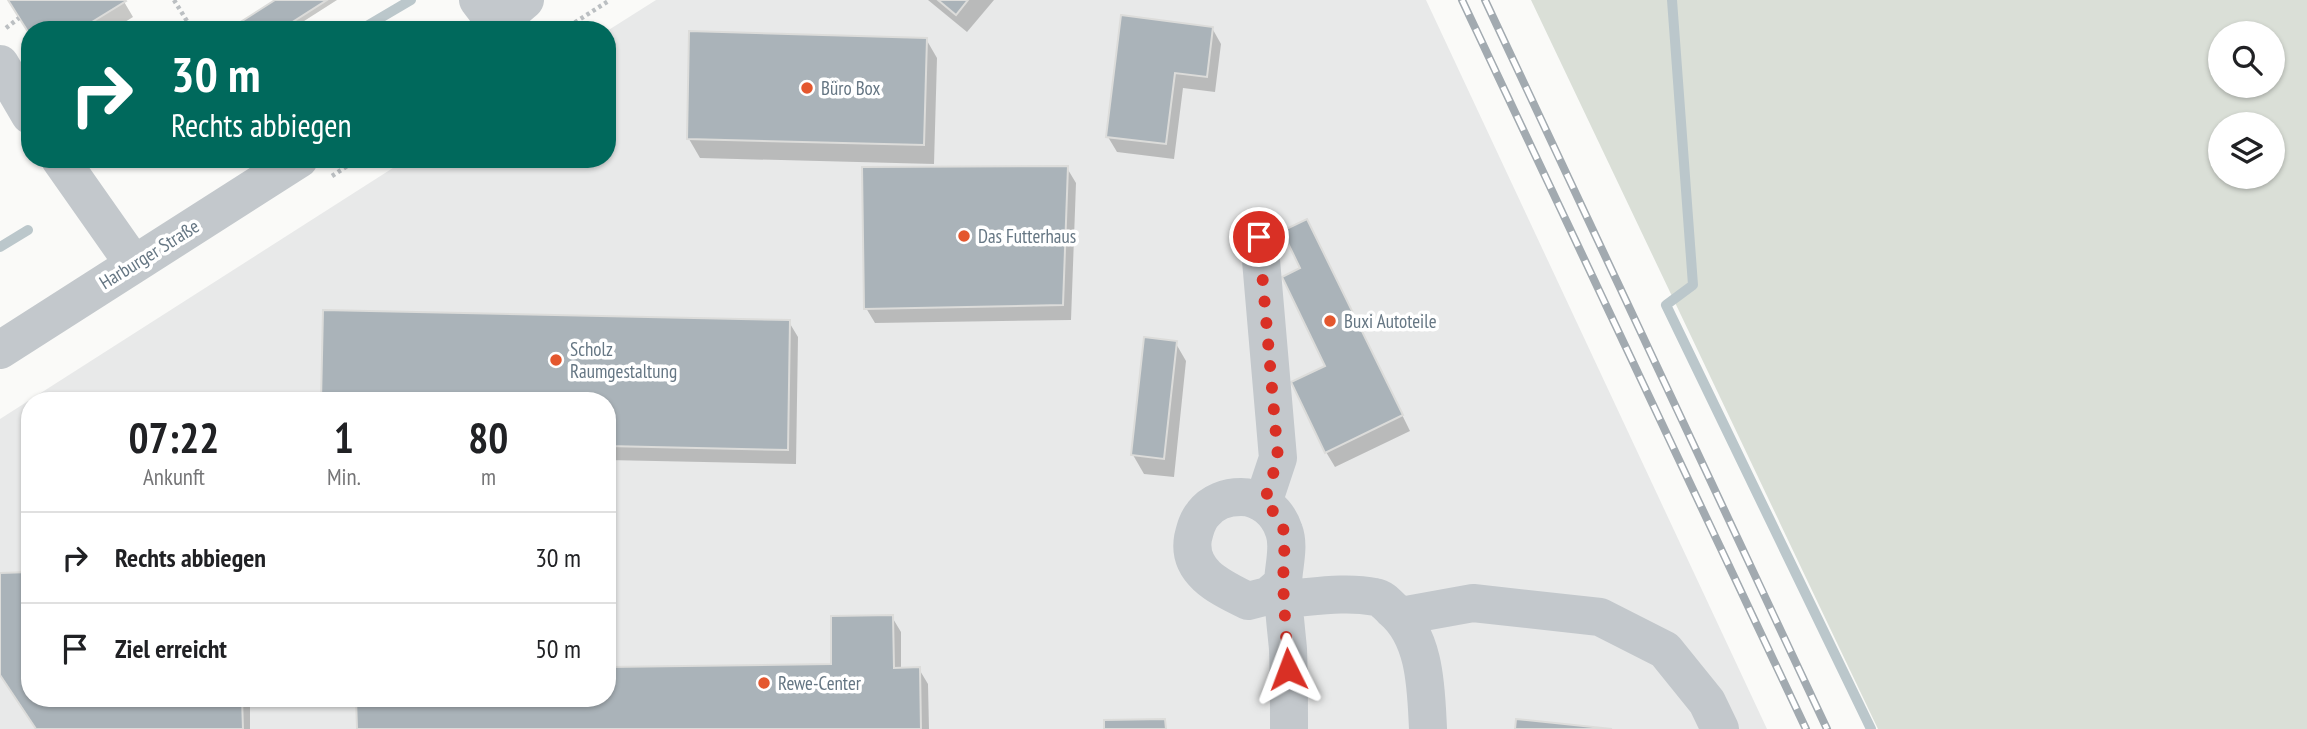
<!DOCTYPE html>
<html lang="de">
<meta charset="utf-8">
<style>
body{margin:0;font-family:"PT Sans Narrow",sans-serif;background:#f2f2f2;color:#202124;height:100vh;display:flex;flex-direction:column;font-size:26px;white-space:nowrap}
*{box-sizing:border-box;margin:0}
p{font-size:23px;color:#757577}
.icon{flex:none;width:38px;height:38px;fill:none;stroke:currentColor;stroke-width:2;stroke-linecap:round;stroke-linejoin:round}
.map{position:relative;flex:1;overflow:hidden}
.sheet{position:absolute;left:21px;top:392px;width:595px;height:315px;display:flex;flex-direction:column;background:#fff;border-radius:28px;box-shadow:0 2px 5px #0004}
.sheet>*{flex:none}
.top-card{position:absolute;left:21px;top:21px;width:595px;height:147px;border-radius:28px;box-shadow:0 2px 5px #0004;background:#00695c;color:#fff;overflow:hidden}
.buttons{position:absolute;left:2208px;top:21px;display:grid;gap:14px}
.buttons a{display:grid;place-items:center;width:77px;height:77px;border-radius:50%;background:#fff;box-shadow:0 2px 5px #0004;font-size:35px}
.pin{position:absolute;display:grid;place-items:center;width:60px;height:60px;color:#fff;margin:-30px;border:4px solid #fff;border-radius:50%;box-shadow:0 2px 7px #0007}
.me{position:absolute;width:77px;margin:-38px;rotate:357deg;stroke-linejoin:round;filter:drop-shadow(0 0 5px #0008)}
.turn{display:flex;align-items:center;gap:24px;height:147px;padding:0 35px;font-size:32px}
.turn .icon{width:91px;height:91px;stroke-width:2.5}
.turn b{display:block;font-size:49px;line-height:60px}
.eta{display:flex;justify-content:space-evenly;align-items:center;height:119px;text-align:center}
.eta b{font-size:42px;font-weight:700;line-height:49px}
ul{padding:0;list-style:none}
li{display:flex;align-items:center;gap:21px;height:91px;padding:0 35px;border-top:2px solid #e0e0e0}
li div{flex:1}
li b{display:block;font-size:26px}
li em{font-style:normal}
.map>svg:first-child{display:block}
.built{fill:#e8e9e9;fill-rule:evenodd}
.green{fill:#dadfd7;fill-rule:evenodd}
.shadow{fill:#0003}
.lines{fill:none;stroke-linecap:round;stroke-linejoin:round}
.stream{stroke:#bbc7cb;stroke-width:10}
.building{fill:#aab3b9;stroke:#dcdcda;stroke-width:2}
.path{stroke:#bbbfc2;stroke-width:4.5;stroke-dasharray:3.5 3.5;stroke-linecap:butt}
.minor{stroke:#c3c8cc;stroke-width:38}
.rail-casing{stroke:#a2aab0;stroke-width:8}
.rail{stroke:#fff;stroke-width:5;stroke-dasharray:16;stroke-linecap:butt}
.route{stroke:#d93025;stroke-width:12;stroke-dasharray:0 21.6}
.poi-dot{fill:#e4572e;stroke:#fff;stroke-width:2.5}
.labels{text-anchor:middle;stroke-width:7;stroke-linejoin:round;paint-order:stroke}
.poi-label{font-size:19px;fill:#657683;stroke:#fff;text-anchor:start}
.street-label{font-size:19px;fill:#657683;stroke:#fff}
</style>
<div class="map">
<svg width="2307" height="729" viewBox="0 0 2307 729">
<rect width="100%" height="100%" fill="#fafaf8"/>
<path class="built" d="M656,0H1426L1767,729H0V419L407,159H607V31ZM30,401H607V698H30Z"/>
<path class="green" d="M1531,0H2307V729H1878ZM2221,33H2273V86H2221ZM2221,124H2273V177H2221Z"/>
<path class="shadow" d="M9,0H123L133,17L112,30H30Z
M278,0H337L290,30H231Z
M928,0H994L967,32Z
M1212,28L1221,44L1215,92L1183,88L1174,159L1117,152L1108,137Z
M926,39L937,58L934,164L700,158L689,139Z
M1067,168L1076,183L1071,320L875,323L866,308Z
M1307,221L1410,431L1335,467L1326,452L1327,366Z
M789,322L798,337L796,464L607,460V401Z
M1175,342L1186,361L1174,477L1144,474L1133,455Z
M0,575L30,698H250V729H37L0,674Z
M892,617L901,632V669H919L928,684L929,729H358L607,698L833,666Z"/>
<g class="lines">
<path class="stream" d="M1672,0L1693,285L1666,305L1871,729
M360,30L411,0
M0,247L28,230"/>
</g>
<path class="building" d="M8,0H125L126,1L79,30H30V35Z
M275,0H327L280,30H228Z
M938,0H968L956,15Z
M1121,15L1213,27L1207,77L1175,73L1166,144L1106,137Z
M689,31L927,38L924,145L687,139Z
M1068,166L1063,305L864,309L862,167Z
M1307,219L1403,415L1325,453L1291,382L1325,366L1282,277L1300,268L1282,231Z
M323,310L790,320L788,450L607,446V401H321Z
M1144,337L1177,341L1164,459L1131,455Z
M30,572V698H242L243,729H36L0,675V573Z
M893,615L894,668L920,667L921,729H357L356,698H607V667L831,664V616Z
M1165,719L1166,729H1104V720Z
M1516,719L1612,729H1515Z"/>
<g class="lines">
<path class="path" d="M174,0L190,26
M6,28L19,18
M563,30L610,0
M332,176L358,159"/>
<path class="minor" d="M478,0L497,25
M490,30L525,0
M0,64L30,115
M60,159L133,263
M1259,237L1278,458L1263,503
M0,350L299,159
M1283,583L1268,596L1248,601C1222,588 1187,573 1193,538C1195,530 1197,521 1203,514C1212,502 1227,497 1241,497C1261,497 1278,512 1284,531C1290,547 1283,568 1283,584C1283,606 1286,627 1288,649C1289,675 1289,702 1289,729
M1284,599C1313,597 1346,591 1375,597C1382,598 1387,604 1392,609C1426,637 1426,689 1428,729
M1401,616L1473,603L1600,617L1665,650L1707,702L1720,729"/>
<g class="rail-casing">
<path id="rail" d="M1462,0L1806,729
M1485,0L1827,729"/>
</g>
<use href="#rail" class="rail"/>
</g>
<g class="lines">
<path class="route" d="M1259,237L1278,458L1264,503L1276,514L1285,533L1283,583L1288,669"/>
</g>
<g class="poi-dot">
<circle cx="807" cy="88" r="7"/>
<circle cx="964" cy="236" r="7"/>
<circle cx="1330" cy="321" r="7"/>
<circle cx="556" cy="360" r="7"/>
<circle cx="764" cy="683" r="7"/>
</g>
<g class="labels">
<g class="poi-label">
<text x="821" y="95">Büro Box</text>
<text x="978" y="243">Das Futterhaus</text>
<text x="1344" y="328">Buxi Autoteile</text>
<text x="570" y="356">Scholz<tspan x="570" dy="22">Raumgestaltung</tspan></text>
<text x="778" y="690">Rewe-Center</text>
</g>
<g class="street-label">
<text transform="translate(149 254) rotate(-32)" y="7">Harburger Straße</text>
</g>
</g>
</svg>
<div class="buttons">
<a><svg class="icon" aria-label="search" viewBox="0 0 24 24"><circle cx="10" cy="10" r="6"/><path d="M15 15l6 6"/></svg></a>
<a><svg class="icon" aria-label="layers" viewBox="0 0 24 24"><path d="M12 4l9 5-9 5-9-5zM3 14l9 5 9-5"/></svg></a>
</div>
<div class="pin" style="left:1259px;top:237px;background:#d93025"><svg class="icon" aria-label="arrive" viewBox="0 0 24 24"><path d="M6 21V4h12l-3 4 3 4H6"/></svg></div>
<svg class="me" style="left:1288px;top:669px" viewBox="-20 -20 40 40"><path d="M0-17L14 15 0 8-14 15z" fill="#d93025" stroke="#fff" stroke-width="4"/></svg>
<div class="top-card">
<div class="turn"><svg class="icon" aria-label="right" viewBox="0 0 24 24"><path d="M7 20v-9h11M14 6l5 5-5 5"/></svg><div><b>30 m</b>Rechts abbiegen</div></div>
</div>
<section class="sheet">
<div class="eta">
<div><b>07:22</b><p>Ankunft</p></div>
<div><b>1</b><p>Min.</p></div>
<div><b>80</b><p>m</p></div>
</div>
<ul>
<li><svg class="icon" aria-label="right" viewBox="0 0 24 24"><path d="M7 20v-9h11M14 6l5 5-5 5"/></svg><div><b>Rechts abbiegen</b></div><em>30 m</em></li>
<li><svg class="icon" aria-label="arrive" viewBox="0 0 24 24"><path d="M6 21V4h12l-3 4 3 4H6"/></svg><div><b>Ziel erreicht</b></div><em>50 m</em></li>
</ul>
</section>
</div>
